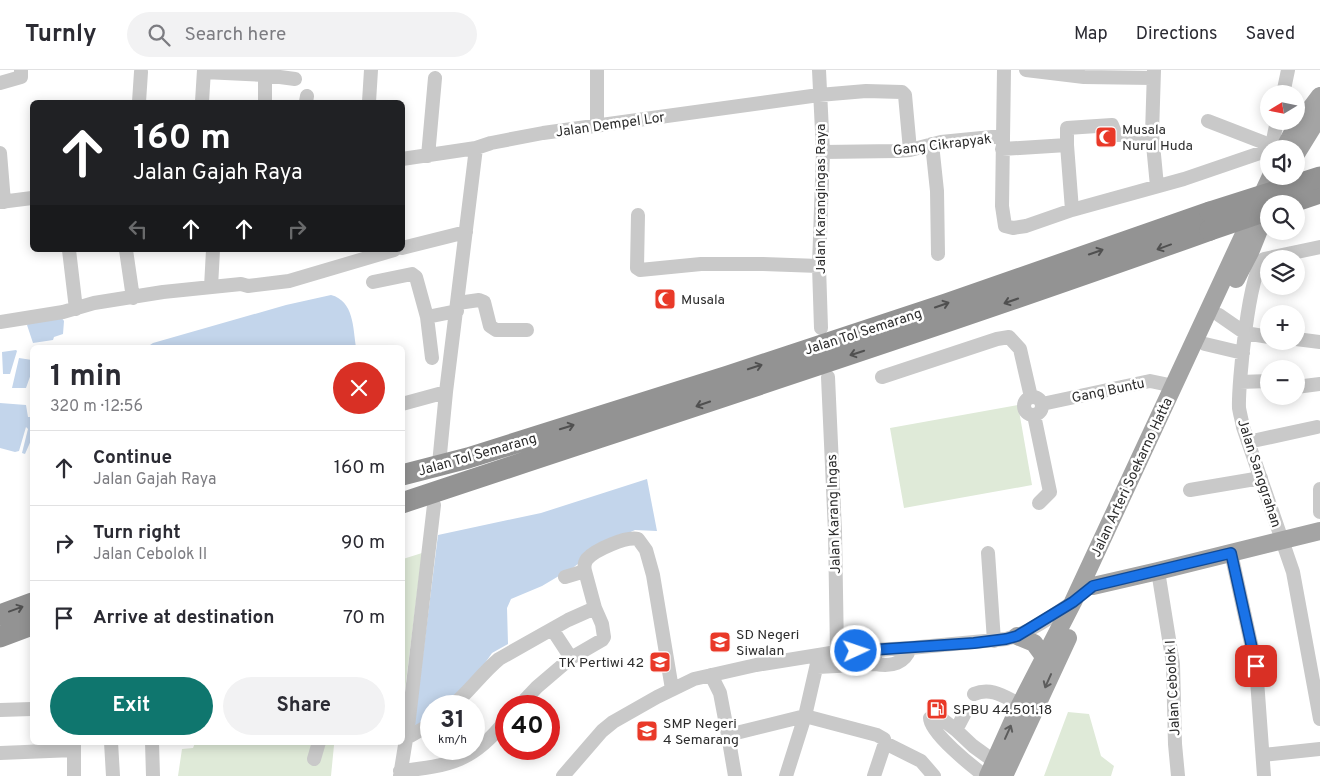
<!DOCTYPE html>
<meta charset="utf-8">
<style>
body{margin:0;font-family:Overpass,sans-serif;background:#f2f2f3;color:#2b2b33;height:100vh;display:flex;flex-direction:column;font-size:19px;white-space:nowrap}
*{box-sizing:border-box;margin:0}
p{font-size:16px;color:#7c7c81}
.icon{flex:none;width:28px;height:28px;fill:none;stroke:currentColor;stroke-width:2;stroke-linecap:round;stroke-linejoin:round}
.map{position:relative;flex:1;overflow:hidden}
.details{position:absolute;left:30px;top:275px;width:375px;height:400px;display:flex;flex-direction:column;background:#fff;border-radius:8px;box-shadow:0 2px 12px #0003}
.details>*{flex:none}
.banner{position:absolute;left:30px;top:30px;width:375px;height:152px;border-radius:8px;box-shadow:0 2px 12px #0003;background:#202124;color:#fff;overflow:hidden}
.needle{width:32px;rotate:260deg}
.controls{position:absolute;left:1260px;top:15px;display:grid;gap:10px}
.controls a{display:grid;place-items:center;width:45px;height:45px;border-radius:50%;background:#fff;box-shadow:0 2px 12px #0003;font-size:25px}
.speed{position:absolute;left:420px;top:625px;display:flex;gap:10px;font-size:25px;font-weight:700;text-align:center}
.speed>*{display:grid;place-content:center;width:65px;height:65px;border-radius:50%;background:#fff;box-shadow:0 2px 12px #0003;line-height:1}
.speed small{font-size:12px;font-weight:400}
.speed .limit{border:8px solid #d22;background:#fff;color:#111}
.pin{position:absolute;display:grid;place-items:center;width:42px;height:42px;color:#fff;margin:-21px;border-radius:10px;box-shadow:0 2px 8px #0006}
.me{position:absolute;width:55px;margin:-28px;rotate:87deg;stroke-linejoin:round;filter:drop-shadow(0 0 4px #0008)}
.turn{display:flex;align-items:center;gap:18px;height:105px;padding:0 20px;font-size:22px}
.turn .icon{width:65px;height:65px;stroke-width:2.5}
.turn b{display:block;font-size:35px;line-height:42px}
.lanes{display:flex;align-items:center;height:48px;padding:0 20px;background:#0003;justify-content:center;gap:25px;direction:ltr}
.lanes .off{opacity:.35}
.round{display:grid;place-items:center;flex:none;width:52px;height:52px;border-radius:26px;background:#f2f2f3}
.headline{display:flex;align-items:center;justify-content:space-between;height:85px;padding:0 20px}
h1{font-size:30px;font-weight:700;line-height:38px}
.cta{display:flex;gap:10px;margin-top:auto;padding:10px 20px}
.cta a{flex:1;height:58px;border-radius:30px;background:#0f766e;color:#fff;font-size:20px;font-weight:700;line-height:58px;text-align:center}
.cta a+a{background:#f2f2f3;color:#2b2b33}
ul{padding:0;list-style:none}
li{display:flex;align-items:center;gap:15px;height:75px;padding:0 20px;border-top:1px solid #e1e1e2}
li div{flex:1}
li b{display:block;font-size:19px}
li em{font-style:normal}
header{display:flex;align-items:center;gap:30px;box-sizing:border-box;height:70px;padding:0 25px;background:#fff;border-bottom:1px solid #e1e1e2}
header strong{font-size:24px}
nav{display:flex;gap:28px;margin-inline-start:auto;font-size:18px}
.search{width:350px;height:45px;background:#f2f2f3;display:flex;align-items:center;gap:12px;box-sizing:border-box;padding:0 18px;border-radius:28px;color:#7c7c81;font-size:19px}
.map>svg:first-child{display:block}
.green{fill:#dfead8}
.water{fill:#c3d5eb}
.lines{fill:none;stroke-linecap:round;stroke-linejoin:round}
.minor{stroke:#c9c9c9;stroke-width:14}
.major{stroke:#a4a4a4;stroke-width:18}
.highway{stroke:#939393;stroke-width:21}
.highway-bridge{stroke:#939393;stroke-width:21}
.oneway{stroke:#505050}
.oneway2{stroke:#5c5c5c}
.route-casing{stroke:#114b97;stroke-width:12}
.route{stroke:#1a73e8;stroke-width:9}
.labels{text-anchor:middle;stroke-width:5;stroke-linejoin:round;paint-order:stroke}
.street-label{font-size:14px;fill:#2c2c2c;stroke:#fff}
.poi-label{font-size:14px;fill:#2c2c2c;stroke:#fff;text-anchor:start}
</style>
<header>
<strong>Turnly</strong>
<div class="search"><svg class="icon" aria-label="search" viewBox="0 0 24 24"><circle cx="10" cy="10" r="6"/><path d="M15 15l6 6"/></svg>Search here</div>
<nav><a>Map</a><a>Directions</a><a>Saved</a></nav>
</header>
<div class="map">
<svg width="1320" height="706" viewBox="0 0 1320 706">
<rect width="100%" height="100%" fill="#fff"/>
<path class="green" d="M1018,335L1032,415L904,438L890,358Z
M422,483L403,636V489Z
M1068,642L1089,644L1101,686L1114,696L1111,706H1044Z
M195,673H364L363,675H334L331,706H178L182,679L193,678Z"/>
<path class="water" d="M331,225C354,231 353,258 356,277H147L153,273L286,235Z
M61,247L64,251L63,264L54,267L53,270L33,273L27,255L29,251Z
M16,280L17,281L10,304H3L2,282Z
M19,288L32,290V301L26,318H12Z
M0,333L26,335L28,347H32V368L25,384L22,383L28,359L26,357L19,381L15,382L0,378Z
M647,409L657,461L635,460L602,475L574,497L542,516L511,529L507,538L508,574L492,583L464,623L449,636H431V650L414,656L438,465L541,443Z"/>
<g class="lines">
<path class="minor" d="M819,0L823,82L819,196L821,258
M1004,0L1002,136L1005,156L1013,158L1026,156L1072,140L1184,109L1263,82L1272,75
M1026,0L1084,7L1153,8
M1154,0L1152,64L1157,116
M204,2L265,5L295,9
M0,13L21,7V0
M1283,24L1288,0
M139,32L141,2
M202,32L204,0
M265,32V5
M306,32L307,26
M369,32L371,0
M1208,51L1278,78
M597,55V0
M932,74L937,121L938,184
M1067,75V58L1112,55L1116,65L1152,64
M1272,75L1277,51
M1002,79L1067,75L1072,140
M823,82L897,81L910,80L941,72L1002,66
M0,83L4,132
M428,86L435,8
M402,89L476,78L491,73L543,63L819,25L866,21L902,22L905,25L910,80
M0,132L32,128
M638,145L637,198L640,200L701,194H763L819,196
M1320,177L1264,189C1249,199 1238,316 1239,338C1240,344 1242,351 1243,357L1293,502L1320,649
M402,178L466,162
M69,180L76,239
M126,180L133,228
M373,212L412,204L416,207L427,247L432,288
M211,217L213,180
M458,233L479,230L484,232L490,256L496,260H527
M1219,245L1245,263L1269,267
M427,247L457,241
M0,252L63,242L94,233L163,222L241,214L248,216L289,211L394,180
M1296,269L1320,272
M1205,274L1243,283
M828,307L835,462L837,582
M882,307L997,269L1009,267L1020,279L1031,327
M1240,312L1269,311
M1296,317L1320,314
M1024 336a9 9 0 1 1 18 0a9 9 0 1 1-18 0Z
M402,334L446,322
M1042,334L1150,311L1174,316
M1034,345L1050,422L1039,433
M1248,372L1317,357
M439,394L446,322L476,78
M1320,419V442
M1190,420L1261,408
M988,483L994,571
M1231,483L1256,596L1264,706
M1158,501L1173,594L1175,674L1178,706
M565,507L585,501
M552,559L571,588L602,570L604,567L602,554L595,538
M875,587L876,594C892,597 905,593 910,578
M817,597L876,594
M711,605L720,623L728,665
M974,624C995,615 1010,632 1029,638
M452,636C469,622 482,603 499,589L568,550L595,538L585,501C584,497 584,493 587,489C595,480 626,466 638,469L646,480L653,505L672,619
M519,636L537,617L571,588
M0,640L32,639
M966,641L956,660L973,676L1002,697
M956,660L938,646H933L930,648C930,663 973,697 985,706
M405,669L431,654
M74,672V706
M111,672L113,706
M152,672L153,706
M885,673L921,691L934,706
M0,683L74,680
M1263,685L1320,679
M314,689L319,672
M400,701C450,696 474,691 506,650
M400,706L408,657L434,435
M563,706L602,661L613,652L657,627L694,609L756,595L837,582L910,578L1006,569C1029,563 1054,545 1074,531
M735,706L728,665L805,646L819,585
M786,706L805,646L877,665L884,669L885,673L874,706"/>
<path class="major" d="M1284,79L1293,62L1320,26
M1296,84L1320,45
M1236,209L1251,180L1261,155
M1093,516L1158,501L1320,461
M1017,566L1034,573L1045,588
M988,706L1020,635L1073,532L1271,106
M1004,706L1068,568"/>
<path class="highway" d="M1287,134L1320,123
M402,405L468,388L728,306L946,234L1210,142
M402,433C672,343 943,256 1210,160
M0,545L32,533
M0,567L32,555"/>
<path class="highway-bridge" d="M1210,142L1320,107
M1210,160L1269,140"/>
</g>
<defs><path id="oneway-shaft" d="M-6 0H5M1.5-3L5.5 0L1.5 3" fill="none" stroke-width="1.6" stroke-linecap="round" stroke-linejoin="round" transform="scale(1.25)"/></defs>
<g class="oneway">
<use href="#oneway-shaft" transform="translate(1164 177) rotate(160)"/>
<use href="#oneway-shaft" transform="translate(1096 182) rotate(-19)"/>
<use href="#oneway-shaft" transform="translate(1011 231) rotate(161)"/>
<use href="#oneway-shaft" transform="translate(942 235) rotate(-19)"/>
<use href="#oneway-shaft" transform="translate(857 283) rotate(162)"/>
<use href="#oneway-shaft" transform="translate(755 297) rotate(-18)"/>
<use href="#oneway-shaft" transform="translate(703 334) rotate(161)"/>
<use href="#oneway-shaft" transform="translate(567 357) rotate(-17)"/>
<use href="#oneway-shaft" transform="translate(16 539) rotate(-20)"/>
</g>
<g class="oneway2">
<use href="#oneway-shaft" transform="translate(1048 611) rotate(114)"/>
<use href="#oneway-shaft" transform="translate(1008 662) rotate(-66)"/>
</g>
<g class="lines">
<g class="route-casing">
<path id="route" d="M856,581L974,573L1006,569L1017,566L1027,560L1073,532L1093,516L1231,483L1256,596"/>
</g>
<use href="#route" class="route"/>
</g>
<defs>
<g id="mosque-square" transform="scale(1.125)"><rect x="-9" y="-9" width="18" height="18" rx="4" fill="#e93928" stroke="#fff"/><path d="M3.5-4.9A6 6 0 1 0 3.5 4.9A5 5 0 1 1 3.5-4.9Z" fill="#fff"/></g>
<g id="school-square" transform="scale(1.125)"><rect x="-9" y="-9" width="18" height="18" rx="4" fill="#e93928" stroke="#fff"/><path d="M0-5L7-2L0 1L-7-2ZM-4 1L0 2.5L4 1V4Q0 6-4 4Z" fill="#fff"/></g>
<g id="fuel-square" transform="scale(1.125)"><rect x="-9" y="-9" width="18" height="18" rx="4" fill="#e93928" stroke="#fff"/><path d="M-5.5-6h7V0h2V4h1.3V-2.5L3-4.5l.8-.8L6-3V5H2.5V1h-1V6h-7ZM-4.2-4.7v3.2H.2V-4.7Z" fill="#fff"/></g>
</defs>
<g fill-rule="evenodd">
<use href="#mosque-square" x="1106" y="67"/>
<use href="#mosque-square" x="665" y="229"/>
<use href="#school-square" x="720" y="572"/>
<use href="#school-square" x="660" y="592"/>
<use href="#fuel-square" x="937" y="639"/>
<use href="#school-square" x="647" y="661"/>
</g>
<g class="labels">
<g class="street-label">
<text transform="translate(610 54) rotate(-8)" y="5">Jalan Dempel Lor</text>
<text transform="translate(942 74) rotate(-7)" y="5">Gang Cikrapyak</text>
<text transform="translate(820 129) rotate(-90)" y="5">Jalan Karangingas Raya</text>
<text transform="translate(863 261) rotate(-18)" y="5">Jalan Tol Semarang</text>
<text transform="translate(1108 320) rotate(-12)" y="5">Gang Buntu</text>
<text transform="translate(477 384) rotate(-16)" y="5">Jalan Tol Semarang</text>
<text transform="translate(1260 403) rotate(72)" y="5">Jalan Sanggrahan</text>
<text transform="translate(1131 407) rotate(-65)" y="5">Jalan Arteri Soekarno Hatta</text>
<text transform="translate(833 444) rotate(-92)" y="5">Jalan Karang Ingas</text>
<text transform="translate(1172 618) rotate(-93)" y="5">Jalan Cebolok I</text>
</g>
<g class="poi-label">
<text x="1122" y="64">Musala<tspan x="1122" dy="16">Nurul Huda</tspan></text>
<text x="681" y="234">Musala</text>
<text x="736" y="569">SD Negeri<tspan x="736" dy="16">Siwalan</tspan></text>
<text x="644" y="597" text-anchor="end">TK Pertiwi 42</text>
<text x="953" y="644">SPBU 44.501.18</text>
<text x="663" y="658">SMP Negeri<tspan x="663" dy="16">4 Semarang</tspan></text>
</g>
</g>
</svg>
<div class="controls">
<a><svg class="needle" viewBox="-14 -14 28 28"><path d="M0-13l5 13h-10z" fill="#e53935"/><path d="M0 13l5-13h-10z" fill="#7c7c81"/></svg></a>
<a><svg class="icon" aria-label="sound" viewBox="0 0 24 24"><path d="M4 9h4l5-4v14l-5-4H4zM17 9q2 3 0 6"/></svg></a>
<a><svg class="icon" aria-label="search" viewBox="0 0 24 24"><circle cx="10" cy="10" r="6"/><path d="M15 15l6 6"/></svg></a>
<a><svg class="icon" aria-label="layers" viewBox="0 0 24 24"><path d="M12 4l9 5-9 5-9-5zM3 14l9 5 9-5"/></svg></a>
<a>+</a>
<a>−</a>
</div>
<div class="speed"><div>31<small>km/h</small></div><div class="limit">40</div></div>
<div class="pin" style="left:1256px;top:596px;background:#d93025"><svg class="icon" aria-label="arrive" viewBox="0 0 24 24"><path d="M6 21V4h12l-3 4 3 4H6"/></svg></div>
<svg class="me" style="left:856px;top:581px" viewBox="-20 -20 40 40"><circle r="17" fill="#1a73e8" stroke="#fff" stroke-width="3"/><path d="M0-11L8 9 0 5-8 9z" fill="#fff"/></svg>
<div class="banner">
<div class="turn"><svg class="icon" aria-label="ahead" viewBox="0 0 24 24"><path d="M12 20V5M6 11l6-6 6 6"/></svg><div><b>160 m</b>Jalan Gajah Raya</div></div>
<div class="lanes"><svg class="icon off" aria-label="left" viewBox="0 0 24 24"><path d="M17 20v-9H6M10 6l-5 5 5 5"/></svg><svg class="icon" aria-label="ahead" viewBox="0 0 24 24"><path d="M12 20V5M6 11l6-6 6 6"/></svg><svg class="icon" aria-label="ahead" viewBox="0 0 24 24"><path d="M12 20V5M6 11l6-6 6 6"/></svg><svg class="icon off" aria-label="right" viewBox="0 0 24 24"><path d="M7 20v-9h11M14 6l5 5-5 5"/></svg></div>
</div>
<section class="details">
<div class="headline"><div><h1>1 min</h1><p>320 m · 12:56</p></div><a class="round" style="background:#d93025;color:#fff"><svg class="icon" aria-label="close" viewBox="0 0 24 24"><path d="M6 6l12 12M18 6L6 18"/></svg></a></div>
<ul>
<li><svg class="icon" aria-label="ahead" viewBox="0 0 24 24"><path d="M12 20V5M6 11l6-6 6 6"/></svg><div><b>Continue</b><p>Jalan Gajah Raya</p></div><em>160 m</em></li>
<li><svg class="icon" aria-label="right" viewBox="0 0 24 24"><path d="M7 20v-9h11M14 6l5 5-5 5"/></svg><div><b>Turn right</b><p>Jalan Cebolok II</p></div><em>90 m</em></li>
<li><svg class="icon" aria-label="arrive" viewBox="0 0 24 24"><path d="M6 21V4h12l-3 4 3 4H6"/></svg><div><b>Arrive at destination</b></div><em>70 m</em></li>
</ul>
<div class="cta"><a>Exit</a><a>Share</a></div>
</section>
</div>
